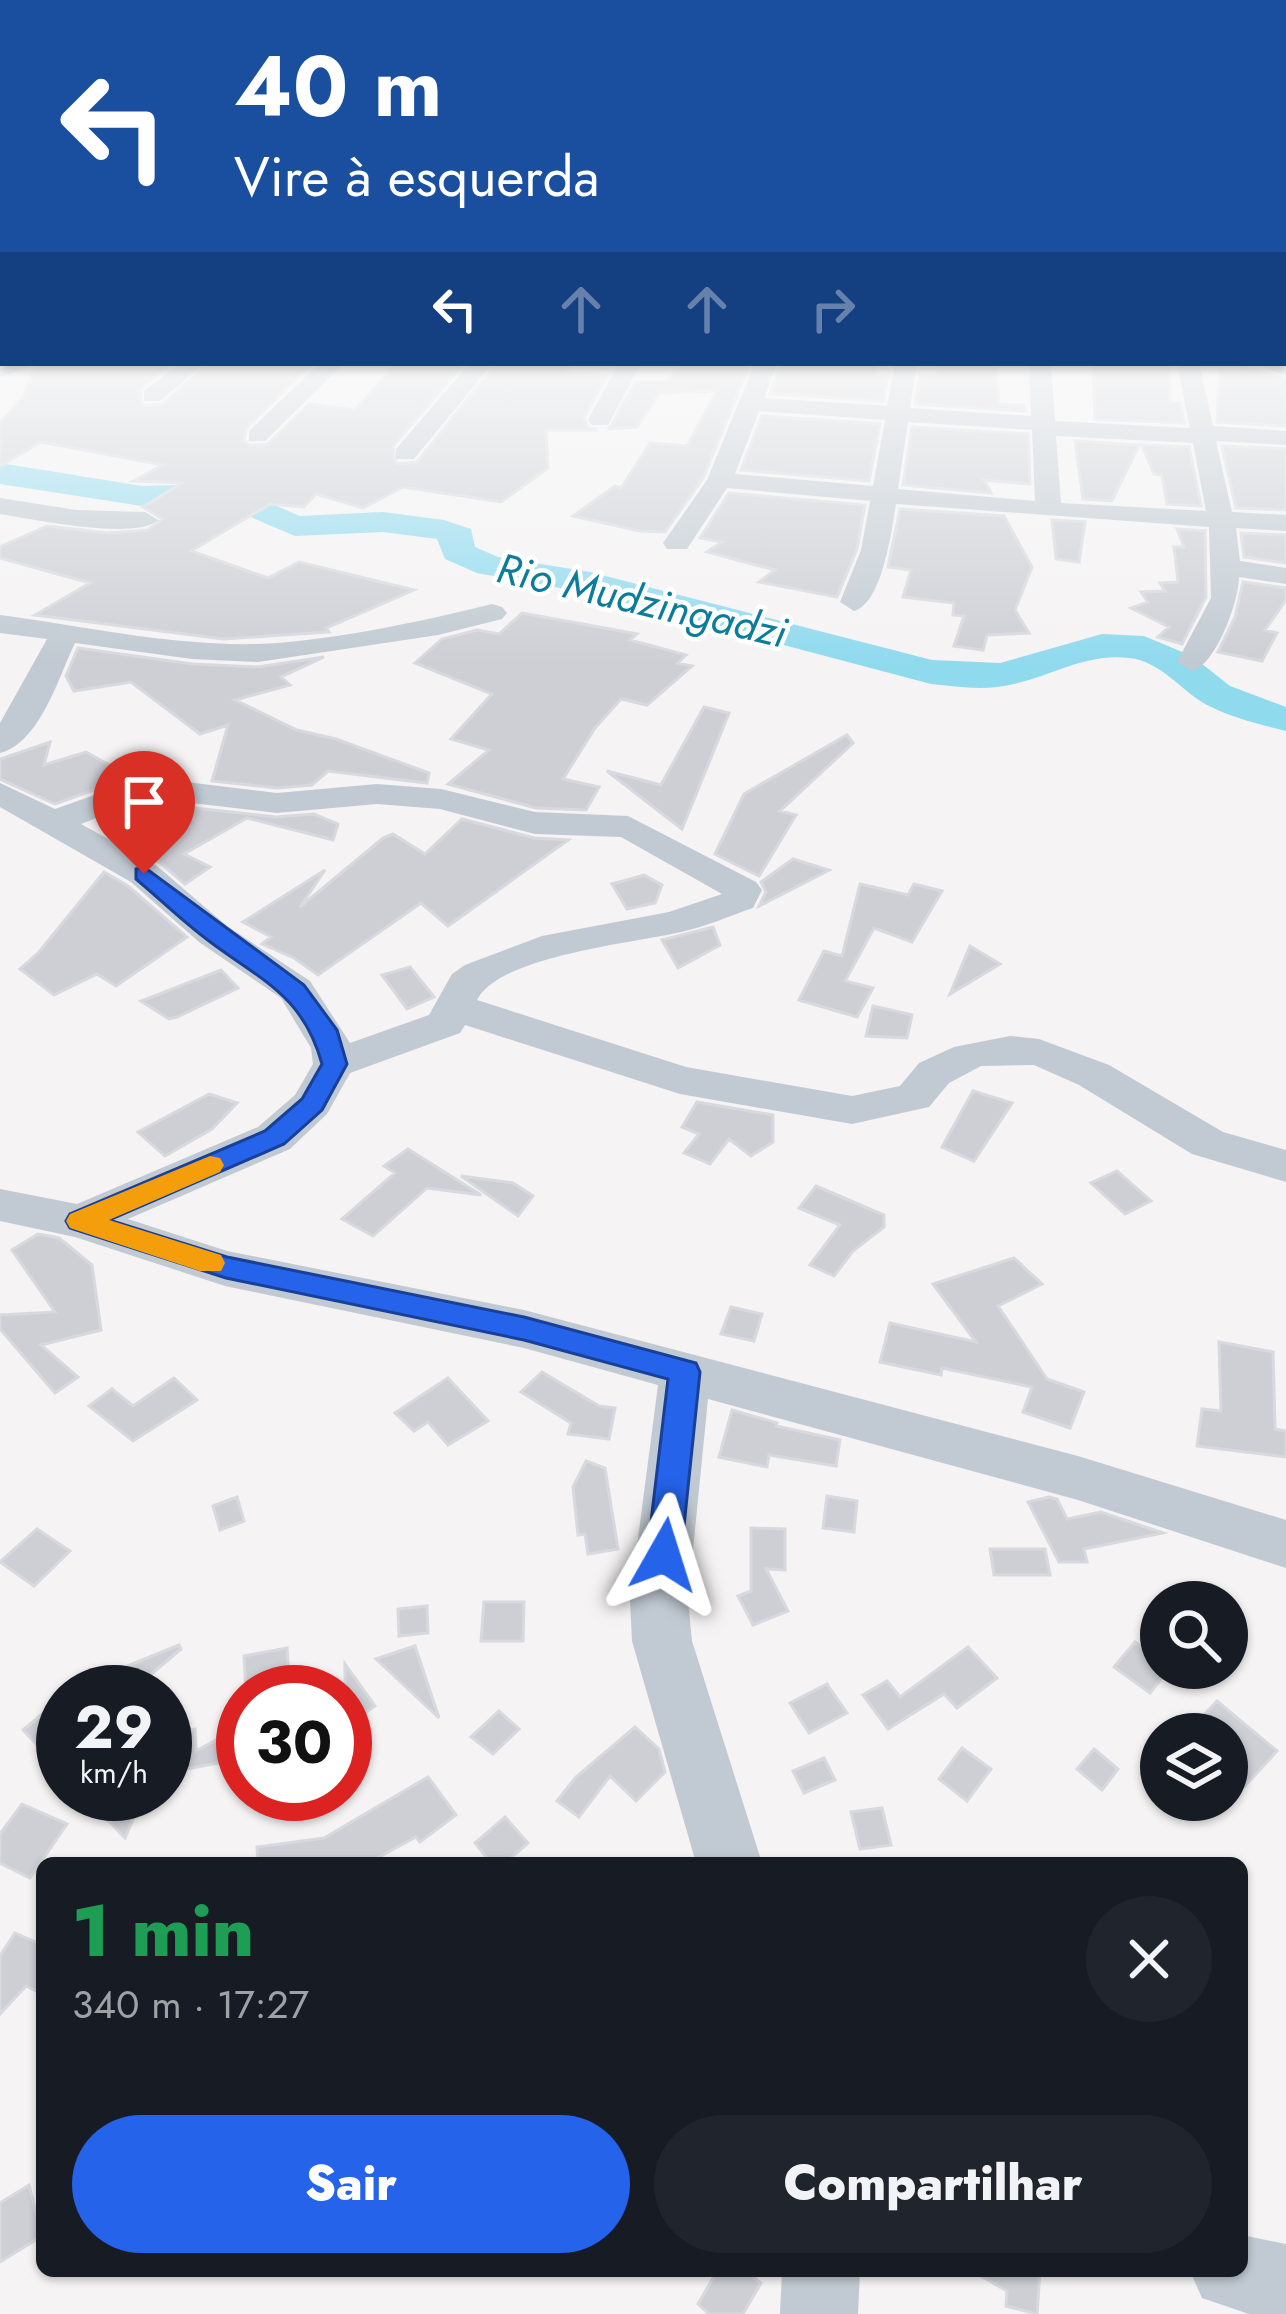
<!DOCTYPE html>
<html lang="pt">
<meta charset="utf-8">
<style>
body{margin:0;font-family:Jost,sans-serif;background:#20242c;color:#f1f3f6;height:100vh;display:flex;flex-direction:column;font-size:45px;white-space:nowrap}
*{box-sizing:border-box;margin:0}
p{font-size:39px;color:#9ea1a6}
.icon{flex:none;width:66px;height:66px;fill:none;stroke:currentColor;stroke-width:2;stroke-linecap:round;stroke-linejoin:round}
.map{position:relative;flex:1;overflow:hidden}
.sheet{position:absolute;left:36px;top:1857px;width:1212px;height:420px;display:flex;flex-direction:column;background:#171b24;border-radius:18px;box-shadow:0 3px 9px #0004}
.sheet>*{flex:none}
.banner{position:absolute;left:0px;top:0px;width:1287px;height:366px;box-shadow:0 3px 9px #0004;background:#1a4fa0;color:#fff;overflow:hidden}
.fabs{position:absolute;left:1140px;top:1581px;display:grid;gap:24px}
.fabs a{display:grid;place-items:center;width:108px;height:108px;border-radius:50%;background:#171b24;box-shadow:0 3px 9px #0004;font-size:60px}
.speed{position:absolute;left:36px;top:1665px;display:flex;gap:24px;font-size:60px;font-weight:700;text-align:center}
.speed>*{display:grid;place-content:center;width:156px;height:156px;border-radius:50%;background:#171b24;box-shadow:0 3px 9px #0004;line-height:1}
.speed small{font-size:30px;font-weight:400}
.speed .limit{border:18px solid #d22;background:#fff;color:#111}
.pin{position:absolute;display:grid;place-items:center;width:102px;height:102px;color:#fff;margin:-123px -51px;border-radius:50% 50% 50% 0;rotate:-45deg;box-shadow:0 0 12px #0007}
.pin .icon{rotate:45deg}
.me{position:absolute;width:132px;margin:-66px;rotate:6deg;stroke-linejoin:round;filter:drop-shadow(0 0 9px #0008)}
.turn{display:flex;align-items:center;gap:42px;height:252px;padding:0 36px;font-size:54px}
.turn .icon{width:156px;height:156px;stroke-width:2.5}
.turn b{display:block;font-size:84px;line-height:102px}
.lanes{display:flex;align-items:center;height:114px;padding:0 36px;background:#0003;justify-content:center;gap:60px;direction:ltr}
.lanes .off{opacity:.35}
.round{display:grid;place-items:center;flex:none;width:126px;height:126px;border-radius:63px;background:#20242c}
.summary{display:flex;align-items:center;justify-content:space-between;height:204px;padding:0 36px}
h1{font-size:72px;font-weight:800;line-height:90px;color:#1e9e55}
.cta{display:flex;gap:24px;margin-top:auto;padding:24px 36px}
.cta a{flex:1;height:138px;border-radius:72px;background:#2563eb;color:#fff;font-size:48px;font-weight:800;line-height:138px;text-align:center}
.cta a+a{background:#20242c;color:#f1f3f6}
.map>svg:first-child{display:block}
.lines{fill:none;stroke-linecap:round;stroke-linejoin:round}
.river{fill:#90daee;fill-rule:evenodd}
.building{fill:#cdcfd5;stroke:#d7d9de;stroke-width:3}
.minor{fill:#c1cad2;fill-rule:evenodd}
.route{fill:#2563eb;stroke:#184099;stroke-width:3}
.slow{fill:#f59e0b}
.labels{text-anchor:middle;stroke-width:9;stroke-linejoin:round;paint-order:stroke}
.far-water-label{font-size:42px;font-style:italic;fill:#0c7c9b;stroke:#fff}
</style>
<div class="map">
<svg width="1286" height="2314" viewBox="0 0 1286 2314">
<rect width="100%" height="100%" fill="#f5f3f3"/>
<g class="lines">
<path class="river" d="M0,463L142,486L225,484L300,516L383,512L444,520L471,529L475,547L498,557L590,572L932,660L1000,663L1102,634L1144,636L1192,656L1230,686L1286,707V731C1259,724 1232,718 1207,705C1181,691 1161,661 1129,658C1086,653 1054,675 1014,684C986,691 959,687 931,684L588,593L477,573L445,559L437,539L383,532L295,536L220,504L142,506L0,484Z"/>
</g>
<path class="building" d="M45,363H173L141,387L140,401L144,406L163,404L209,363L311,365L246,428L244,441L249,446L268,444L309,404L355,410L397,363H464L393,446L396,464L417,462L497,363H571L566,373L607,375L584,418L588,428L597,430H546L548,468L501,502L403,487L363,508L316,494L304,507L270,504L191,551L268,578L299,562L414,590L326,628L329,632L224,639L35,615L90,583L0,558V547L47,526L107,533L148,530L162,519L143,507L182,483L133,481L163,465L41,442L0,466V423L23,397L33,370Z
M687,363H750L703,478L665,532L640,531L573,516L615,486L621,488L650,443L687,446L717,391L659,393L637,427L609,429L636,382H664Z
M781,363H878L876,374L888,375L883,401L770,394Z
M1093,363H1169L1170,403H1180L1184,423L1095,419Z
M937,365L997,367L999,405H1023L1026,411L915,404L920,375L938,376Z
M1241,366L1286,379V426L1217,422L1220,370L1238,371Z
M762,416L880,424L869,481L741,470Z
M912,427L1028,434L1030,484L984,480L991,493L903,485Z
M1075,441L1139,445L1112,501L1083,499Z
M1142,445L1189,447L1201,506L1167,504L1162,475L1154,474Z
M1222,446L1286,449V510L1236,508Z
M729,493L865,505L857,549L837,597L759,582L775,570L707,552L722,542L700,538Z
M900,509L1004,516L1032,567L1015,610L1029,633L987,635L983,650L954,646L964,616L953,615L954,603L903,597L911,570L888,567Z
M1052,520L1085,522L1079,562L1056,559Z
M1177,529L1205,531L1206,597L1182,644L1158,637L1169,627L1131,608L1148,602L1141,592L1165,591L1160,583L1178,582L1174,547H1184Z
M1241,533L1286,535V563L1244,557Z
M1243,582L1286,588V600L1265,630L1277,633L1262,661L1218,652L1235,617Z
M522,613L637,634L630,640L686,655L678,663L692,666L647,705L621,699L595,728L563,779L599,787L586,810L536,808L448,784L489,750L451,739L492,694L415,663L442,639L477,630L499,634Z
M78,648L192,664L258,667L324,657L281,677L290,685L235,700L297,730L336,739L429,773L427,783L328,771L312,785L277,788L212,781L228,725L200,734L131,682L74,691L66,676Z
M704,707L729,713L682,829L607,771L661,785Z
M847,735L853,743L780,811L796,815L759,876L715,854L744,794Z
M50,742L44,765L86,752L131,777L55,804L0,779V759Z
M149,803L276,817L314,814L338,824L333,840L247,818L184,854L210,867L185,884L159,862L126,844L152,811L138,821L131,809Z
M462,819L534,838L568,840L448,926L421,903L318,975L294,958L262,944L271,937L243,922L325,870L300,907L383,838L393,834L425,854Z
M793,859L829,870L759,906L766,892L761,882Z
M104,872L128,886L187,937L116,986L97,974L54,995L20,969L39,952Z
M644,875L662,885L655,903L627,909L612,884Z
M860,884L908,895L914,884L942,891L912,942L874,928L845,981L873,988L857,1017L799,1000L824,951L842,956Z
M713,927L720,945L678,968L662,940Z
M970,946L1000,964L950,994Z
M410,967L434,997L407,1009L382,975Z
M221,970L238,988L177,1017L169,1019L141,1001Z
M873,1006L912,1015L907,1038L866,1036Z
M973,1091L1012,1103L974,1161L942,1147Z
M209,1094L237,1103L212,1129L165,1156L138,1132Z
M697,1102L773,1115V1142L751,1156L729,1139L710,1164L684,1153L699,1134L682,1127Z
M408,1149L481,1195L427,1188L373,1236L342,1219L395,1173L384,1166Z
M1117,1171L1151,1201L1125,1214L1091,1183Z
M461,1176L513,1183L533,1196L518,1216Z
M816,1186L884,1215V1227L853,1251L834,1276L810,1265L840,1225L799,1208Z
M38,1234L59,1238L92,1265L101,1330L41,1345L78,1377L55,1393L0,1329V1315L55,1312L12,1250Z
M1014,1258L1042,1284L998,1306L1047,1379L1084,1392L1070,1428L1023,1412L1032,1387L942,1368L941,1375L880,1362L890,1323L976,1342L933,1284Z
M731,1307L762,1314L754,1341L721,1334Z
M1219,1342L1273,1352L1275,1429L1286,1431V1457L1197,1446L1202,1409L1221,1411Z
M542,1372L599,1406L615,1408L609,1439L568,1434L571,1423L521,1392Z
M174,1378L197,1400L133,1441L89,1406L112,1389L133,1406Z
M448,1378L488,1421L448,1445L428,1422L414,1431L395,1413Z
M732,1410L777,1423L776,1426L840,1440L836,1466L769,1455L767,1467L719,1457Z
M586,1461L605,1468L618,1549L588,1554L585,1534L578,1535L573,1487Z
M827,1496L857,1501L854,1532L823,1528Z
M237,1497L244,1521L220,1530L213,1506Z
M1049,1497L1057,1499L1067,1519L1101,1512L1163,1533L1084,1549L1087,1562H1059L1028,1502Z
M751,1528L785,1529V1570L766,1569L788,1611L753,1625L738,1596L751,1591Z
M37,1529L70,1551L34,1586L0,1562Z
M990,1549H1045L1050,1575H994Z
M484,1602H524L523,1641H481Z
M427,1606L428,1633L399,1636L398,1609Z
M1135,1642L1161,1660V1668H1170L1150,1693L1114,1667Z
M179,1645L181,1649L130,1692H64Z
M415,1646L439,1718L376,1659Z
M968,1647L997,1678L957,1708L944,1694L888,1729L863,1695L887,1681L900,1697Z
M287,1648L290,1692H246L244,1656Z
M345,1664L375,1706L345,1727Z
M827,1684L847,1713L809,1733L790,1703Z
M63,1697V1773L23,1730Z
M1217,1701L1277,1751L1245,1786L1227,1771V1734H1186Z
M499,1711L519,1729L493,1754L471,1737Z
M243,1725V1801L224,1762L165,1773V1735L195,1729L196,1751Z
M635,1727L659,1749L665,1772L636,1801L610,1776L579,1817L557,1801L576,1777Z
M962,1748L991,1769L967,1801L939,1779Z
M1094,1749L1118,1769L1102,1790L1077,1769Z
M824,1758L835,1780L804,1793L793,1771Z
M428,1777L456,1815L420,1842L416,1837L368,1863H258L257,1847L324,1838Z
M83,1794H144L125,1838Z
M22,1804L67,1824L30,1878L0,1863V1834Z
M882,1808L891,1845L860,1849L851,1812Z
M505,1817L528,1843L505,1863H491L475,1843Z
M15,1933L42,1945V1994L26,1986L0,2014V1956Z
M29,2185L42,2236L0,2262V2203Z
M717,2271H746L761,2283L743,2314H709L698,2304Z
M972,2271H1040L1037,2314L1006,2306L1007,2291Z"/>
<g class="lines">
<path class="minor" d="M1284,361L1286,375L1251,363H1284Z
M0,363H41L0,377Z
M180,363H205L160,401H144V391Z
M320,363H344L265,441H249V431Z
M470,363H493L414,459H396V449Z
M619,363H641L608,425H592L588,420Z
M755,363H777L764,398L887,406L895,363H917L910,408L1031,416L1029,363H1051L1055,421L1190,428L1177,363H1199L1213,426L1286,431V445L1216,441L1232,512L1286,515V531L1236,528L1240,561L1286,568V584L1239,577C1239,601 1216,665 1192,671L1177,662L1211,598L1209,527L896,504C892,530 882,604 854,611L840,602L861,550L870,501L727,488L687,549H667L663,543L707,480ZM759,411L885,420L873,486L735,474ZM908,422L1032,430L1035,501L898,489ZM1056,436L1193,443L1206,511L1061,503Z
M0,498L77,510L145,512L158,520C136,541 32,519 0,514Z
M492,604L502,607L507,613L502,619L438,635L258,662L192,659L75,643C59,676 40,743 0,753V723L47,639L0,633V615C84,626 171,646 256,644C326,642 424,621 492,604Z
M145,777L277,793L377,784L441,789L535,812L628,816L756,882L762,890L753,908C729,916 705,927 681,932C634,943 499,956 477,1000L686,1067L852,1096L900,1086L919,1063L954,1047L1010,1036L1039,1039L1109,1065L1223,1132L1286,1150V1182L1192,1154L1079,1085L1034,1065L981,1066L949,1083L929,1107L852,1124L680,1094L465,1025L460,1033L350,1073L327,1114L290,1149L128,1219L227,1251L524,1310L1078,1456L1286,1520V1568L1078,1500L708,1399L688,1600L692,1641L762,1863H696L632,1641L630,1600L658,1385L524,1348L225,1286L75,1237L0,1221V1189L77,1204L258,1127L295,1095L313,1064L311,1048L281,998L199,942L131,882L0,807V783L55,809ZM148,798L277,813L377,804L440,809L535,834L621,837L722,894L669,912L542,936L465,965L452,974L429,1015L350,1043L310,981L227,926L157,866L81,824Z
M1242,2235L1286,2244V2314H1249L1202,2298L1190,2271H1242Z
M782,2271H860L858,2314H780Z"/>
</g>
<linearGradient id="sky" x2="0" y2="1"><stop stop-color="#85c3ea"/><stop offset="0.51" stop-color="#fafafa"/><stop offset="1" stop-color="#fafafa" stop-opacity="0"/></linearGradient>
<rect width="1286" height="662" fill="url(#sky)"/>
<path class="route" d="M144,867L304,985L337,1030L347,1064L322,1110L284,1144L109,1220L227,1257L524,1317L696,1363L700,1372L681,1555L676,1565L664,1569L652,1565L647,1555L668,1379L524,1340L226,1278L70,1228L66,1221L70,1214L265,1131L302,1099L322,1064C303,995 262,981 209,941C183,922 160,899 136,879V869Z"/>
<path class="slow" d="M210,1156L220,1158L224,1165L220,1172L109,1220L221,1255L225,1263L221,1271H200L70,1228L66,1221L70,1214Z"/>
<g class="labels">
<g class="far-water-label">
<text transform="translate(642 600) rotate(13)" y="15">Rio Mudzingadzi</text>
</g>
</g>
</svg>
<div class="fabs">
<a><svg class="icon" aria-label="search" viewBox="0 0 24 24"><circle cx="10" cy="10" r="6"/><path d="M15 15l6 6"/></svg></a>
<a><svg class="icon" aria-label="layers" viewBox="0 0 24 24"><path d="M12 4l9 5-9 5-9-5zM3 14l9 5 9-5"/></svg></a>
</div>
<div class="speed"><div>29<small>km/h</small></div><div class="limit">30</div></div>
<div class="pin" style="left:144px;top:874px;background:#d93025"><svg class="icon" aria-label="arrive" viewBox="0 0 24 24"><path d="M6 21V4h12l-3 4 3 4H6"/></svg></div>
<svg class="me" style="left:664px;top:1555px" viewBox="-20 -20 40 40"><path d="M0-17L14 15 0 8-14 15z" fill="#2563eb" stroke="#fff" stroke-width="4"/></svg>
<div class="banner">
<div class="turn"><svg class="icon" aria-label="left" viewBox="0 0 24 24"><path d="M17 20v-9H6M10 6l-5 5 5 5"/></svg><div><b>40 m</b>Vire à esquerda</div></div>
<div class="lanes"><svg class="icon" aria-label="left" viewBox="0 0 24 24"><path d="M17 20v-9H6M10 6l-5 5 5 5"/></svg><svg class="icon off" aria-label="ahead" viewBox="0 0 24 24"><path d="M12 20V5M6 11l6-6 6 6"/></svg><svg class="icon off" aria-label="ahead" viewBox="0 0 24 24"><path d="M12 20V5M6 11l6-6 6 6"/></svg><svg class="icon off" aria-label="right" viewBox="0 0 24 24"><path d="M7 20v-9h11M14 6l5 5-5 5"/></svg></div>
</div>
<section class="sheet">
<div class="summary"><div><h1>1 min</h1><p>340 m · 17:27</p></div><a class="round"><svg class="icon" aria-label="close" viewBox="0 0 24 24"><path d="M6 6l12 12M18 6L6 18"/></svg></a></div>
<div class="cta"><a>Sair</a><a>Compartilhar</a></div>
</section>
</div>
